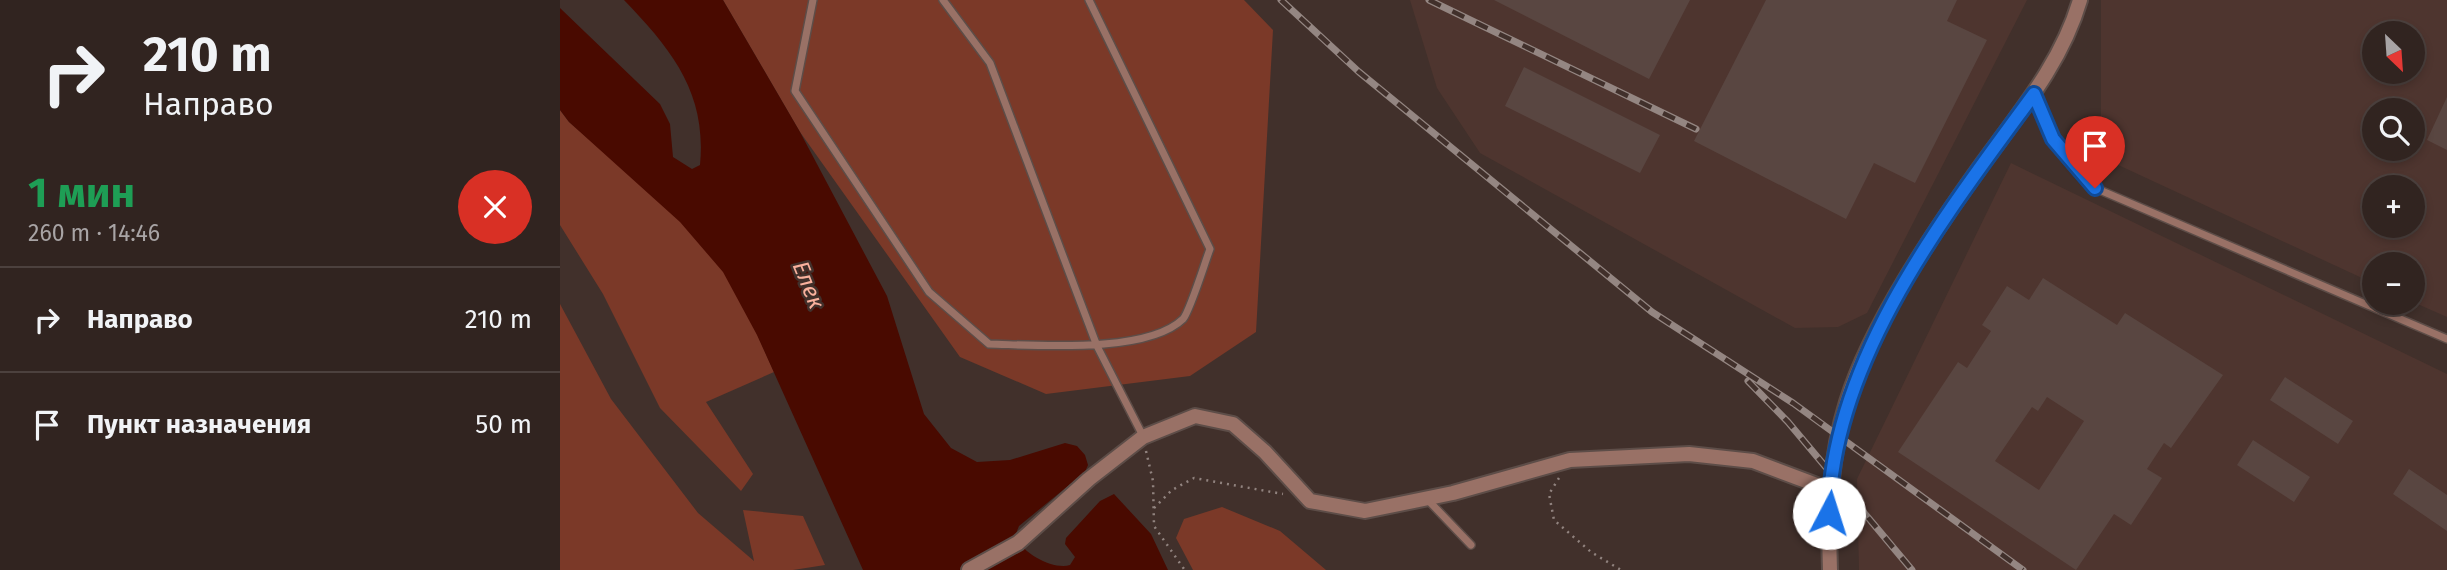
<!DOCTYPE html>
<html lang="ru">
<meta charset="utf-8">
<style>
body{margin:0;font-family:"Fira Sans",sans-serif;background:#3d302d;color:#f1f3f6;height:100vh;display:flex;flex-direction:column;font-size:26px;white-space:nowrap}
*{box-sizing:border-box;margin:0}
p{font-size:23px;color:#a8a4a5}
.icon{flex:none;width:38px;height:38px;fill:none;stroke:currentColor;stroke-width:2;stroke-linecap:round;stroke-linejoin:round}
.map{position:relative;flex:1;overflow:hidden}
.drawer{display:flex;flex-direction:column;background:#312420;width:560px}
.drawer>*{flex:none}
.top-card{background:#312420;color:#f1f3f6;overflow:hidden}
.needle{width:46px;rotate:155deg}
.tools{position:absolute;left:1802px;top:21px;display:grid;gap:14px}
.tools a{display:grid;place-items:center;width:63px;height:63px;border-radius:50%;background:#312420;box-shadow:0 4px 10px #0003,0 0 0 2px #4c413e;font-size:35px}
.pin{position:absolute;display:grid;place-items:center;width:60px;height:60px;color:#fff;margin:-72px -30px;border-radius:50% 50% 50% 0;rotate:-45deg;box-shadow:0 0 7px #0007}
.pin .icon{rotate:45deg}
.me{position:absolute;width:77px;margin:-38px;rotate:5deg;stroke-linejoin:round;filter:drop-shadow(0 0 5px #0008)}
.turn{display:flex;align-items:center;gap:24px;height:147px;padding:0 28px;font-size:32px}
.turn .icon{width:91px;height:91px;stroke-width:2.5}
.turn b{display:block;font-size:49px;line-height:60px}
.round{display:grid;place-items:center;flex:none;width:74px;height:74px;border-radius:37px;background:#3d302d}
.overview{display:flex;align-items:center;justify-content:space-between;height:119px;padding:0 28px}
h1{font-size:42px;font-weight:700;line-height:52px;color:#1e9e55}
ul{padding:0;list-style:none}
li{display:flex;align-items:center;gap:21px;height:105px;padding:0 28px;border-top:2px solid #4c413e}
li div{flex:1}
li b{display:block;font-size:26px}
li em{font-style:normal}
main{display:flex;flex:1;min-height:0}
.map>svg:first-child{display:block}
.built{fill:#4e352f;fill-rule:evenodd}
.green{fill:#7b3928}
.water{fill:#490a00}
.building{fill:#594641;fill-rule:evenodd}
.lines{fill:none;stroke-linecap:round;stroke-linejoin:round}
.service-casing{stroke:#5d4d48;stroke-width:10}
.minor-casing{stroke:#5d4d48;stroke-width:18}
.path{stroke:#91837f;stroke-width:2.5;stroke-dasharray:2 5;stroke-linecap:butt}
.service{stroke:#997166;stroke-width:7}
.minor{stroke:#997166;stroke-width:14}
.rail-casing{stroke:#948682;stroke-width:7}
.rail{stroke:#41302b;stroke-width:4.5;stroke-dasharray:13;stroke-linecap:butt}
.route-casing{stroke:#114b97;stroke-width:18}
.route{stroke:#1a73e8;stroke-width:12}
.labels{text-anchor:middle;stroke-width:5;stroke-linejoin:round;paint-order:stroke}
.water-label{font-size:23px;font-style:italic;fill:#fab19d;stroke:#41302b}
</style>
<main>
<section class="drawer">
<div class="top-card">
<div class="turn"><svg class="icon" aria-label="right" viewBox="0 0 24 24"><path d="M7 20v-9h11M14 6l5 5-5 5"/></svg><div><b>210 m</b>Направо</div></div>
</div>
<div class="overview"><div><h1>1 мин</h1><p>260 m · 14:46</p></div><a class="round" style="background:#d93025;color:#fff"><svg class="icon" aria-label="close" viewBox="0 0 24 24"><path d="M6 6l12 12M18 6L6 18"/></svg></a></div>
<ul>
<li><svg class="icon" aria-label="right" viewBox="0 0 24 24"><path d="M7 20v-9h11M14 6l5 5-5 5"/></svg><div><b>Направо</b></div><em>210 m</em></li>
<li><svg class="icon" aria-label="arrive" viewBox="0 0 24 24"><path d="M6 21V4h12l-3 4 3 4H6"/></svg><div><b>Пункт назначения</b></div><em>50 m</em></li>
</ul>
</section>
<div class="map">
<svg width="1887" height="570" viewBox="0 0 1887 570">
<rect width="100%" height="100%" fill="#41302b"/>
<path class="built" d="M850,0H1467L1307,313L1278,327L1235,328L920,153L877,88Z
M1541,0H1887V317L1853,302V264H1815V284L1541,157ZM1815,33H1853V72H1815ZM1815,110H1853V149H1815ZM1815,187H1853V226H1815Z
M1451,163L1887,374V570H1299L1297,479Z"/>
<path class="green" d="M163,0H684L713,30L696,332L630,376L486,394L400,357L240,132Z
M0,110L9,122C62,168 122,214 163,271C184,301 199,339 214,372L146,402L193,474L181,491L100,408L43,294L0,225Z
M0,304L51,399L138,513L194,561L183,510L243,516L265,565L233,570H0Z
M662,507L720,531L766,570H633L616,538L624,519Z"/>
<path class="water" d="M64,0H163L240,132L327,296L364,414L391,448L417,462L450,460L505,443L517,446L525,455L528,465L525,472L459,526L455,536C462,553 493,570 510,565L515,557L505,544L506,538L540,501L554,494L591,534L608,570H303L197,335L163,272L120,222L9,122L0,110V8L100,104L110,124L113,157L132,169L140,165C147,93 112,50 64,0Z"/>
<path class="building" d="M934,0H1130L1089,79Z
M1206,0H1397L1387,21L1427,40L1355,183L1314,163L1286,219L1134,141Z
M964,67L1100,135L1080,173L945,106Z
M1887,97V150L1867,140Z
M1483,278L1557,325L1565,313L1663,375L1611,448L1604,443L1587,469L1602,478L1571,525L1554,514L1516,570L1338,452L1398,362L1407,368L1431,331L1422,325L1447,286L1469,300ZM1487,397L1524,421L1479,490L1435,461L1472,407L1478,411Z
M1725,377L1793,421L1778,444L1710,400Z
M1693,440L1750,477L1734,502L1677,465Z
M1849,469L1887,495V531L1833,494Z"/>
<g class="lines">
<g class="service-casing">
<path id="service" d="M253,0L235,91L369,292L429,344C476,345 587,354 623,319C630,311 645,262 650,249L529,0
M383,0L430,63L537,346L583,436
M1474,94L1493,139L1535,188L1887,339
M867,499L911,545"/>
</g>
<g class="minor-casing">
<path id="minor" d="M409,570L458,543L529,479L583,437L635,416L673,424L705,452L750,501L805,511L893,493L1010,460L1129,454L1193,461L1270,490
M1270,570C1268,514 1270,456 1287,402C1311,324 1375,230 1423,163C1460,112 1502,62 1520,0"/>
</g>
<path class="path" d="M586,451L593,481L594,526L624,569
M999,478L989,494L994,520L1031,552L1061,570
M594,508L612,490L634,478L723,494"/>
<use href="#service" class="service"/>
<use href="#minor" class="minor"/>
<g class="rail-casing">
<path id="rail" d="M721,0L799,72L1092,312L1233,403L1463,570
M869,0L1136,129
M1188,381L1228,422L1352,570"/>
</g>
<use href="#rail" class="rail"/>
</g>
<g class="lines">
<g class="route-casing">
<path id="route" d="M1269,513C1272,359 1386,214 1474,94L1493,139L1535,188"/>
</g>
<use href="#route" class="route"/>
</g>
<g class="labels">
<g class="water-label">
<text transform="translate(249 285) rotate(68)" y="8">Елек</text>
</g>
</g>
</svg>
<div class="tools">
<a><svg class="needle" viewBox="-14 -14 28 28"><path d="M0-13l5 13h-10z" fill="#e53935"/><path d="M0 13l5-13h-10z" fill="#a8a4a5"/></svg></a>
<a><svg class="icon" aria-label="search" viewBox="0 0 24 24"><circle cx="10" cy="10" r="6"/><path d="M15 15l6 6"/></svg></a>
<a>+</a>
<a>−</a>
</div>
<div class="pin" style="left:1535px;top:188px;background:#d93025"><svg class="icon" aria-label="arrive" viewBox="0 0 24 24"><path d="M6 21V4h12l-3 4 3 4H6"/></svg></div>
<svg class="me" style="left:1269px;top:513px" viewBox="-20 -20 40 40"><circle r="19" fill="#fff"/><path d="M0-13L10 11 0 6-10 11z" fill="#1a73e8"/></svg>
</div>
</main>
